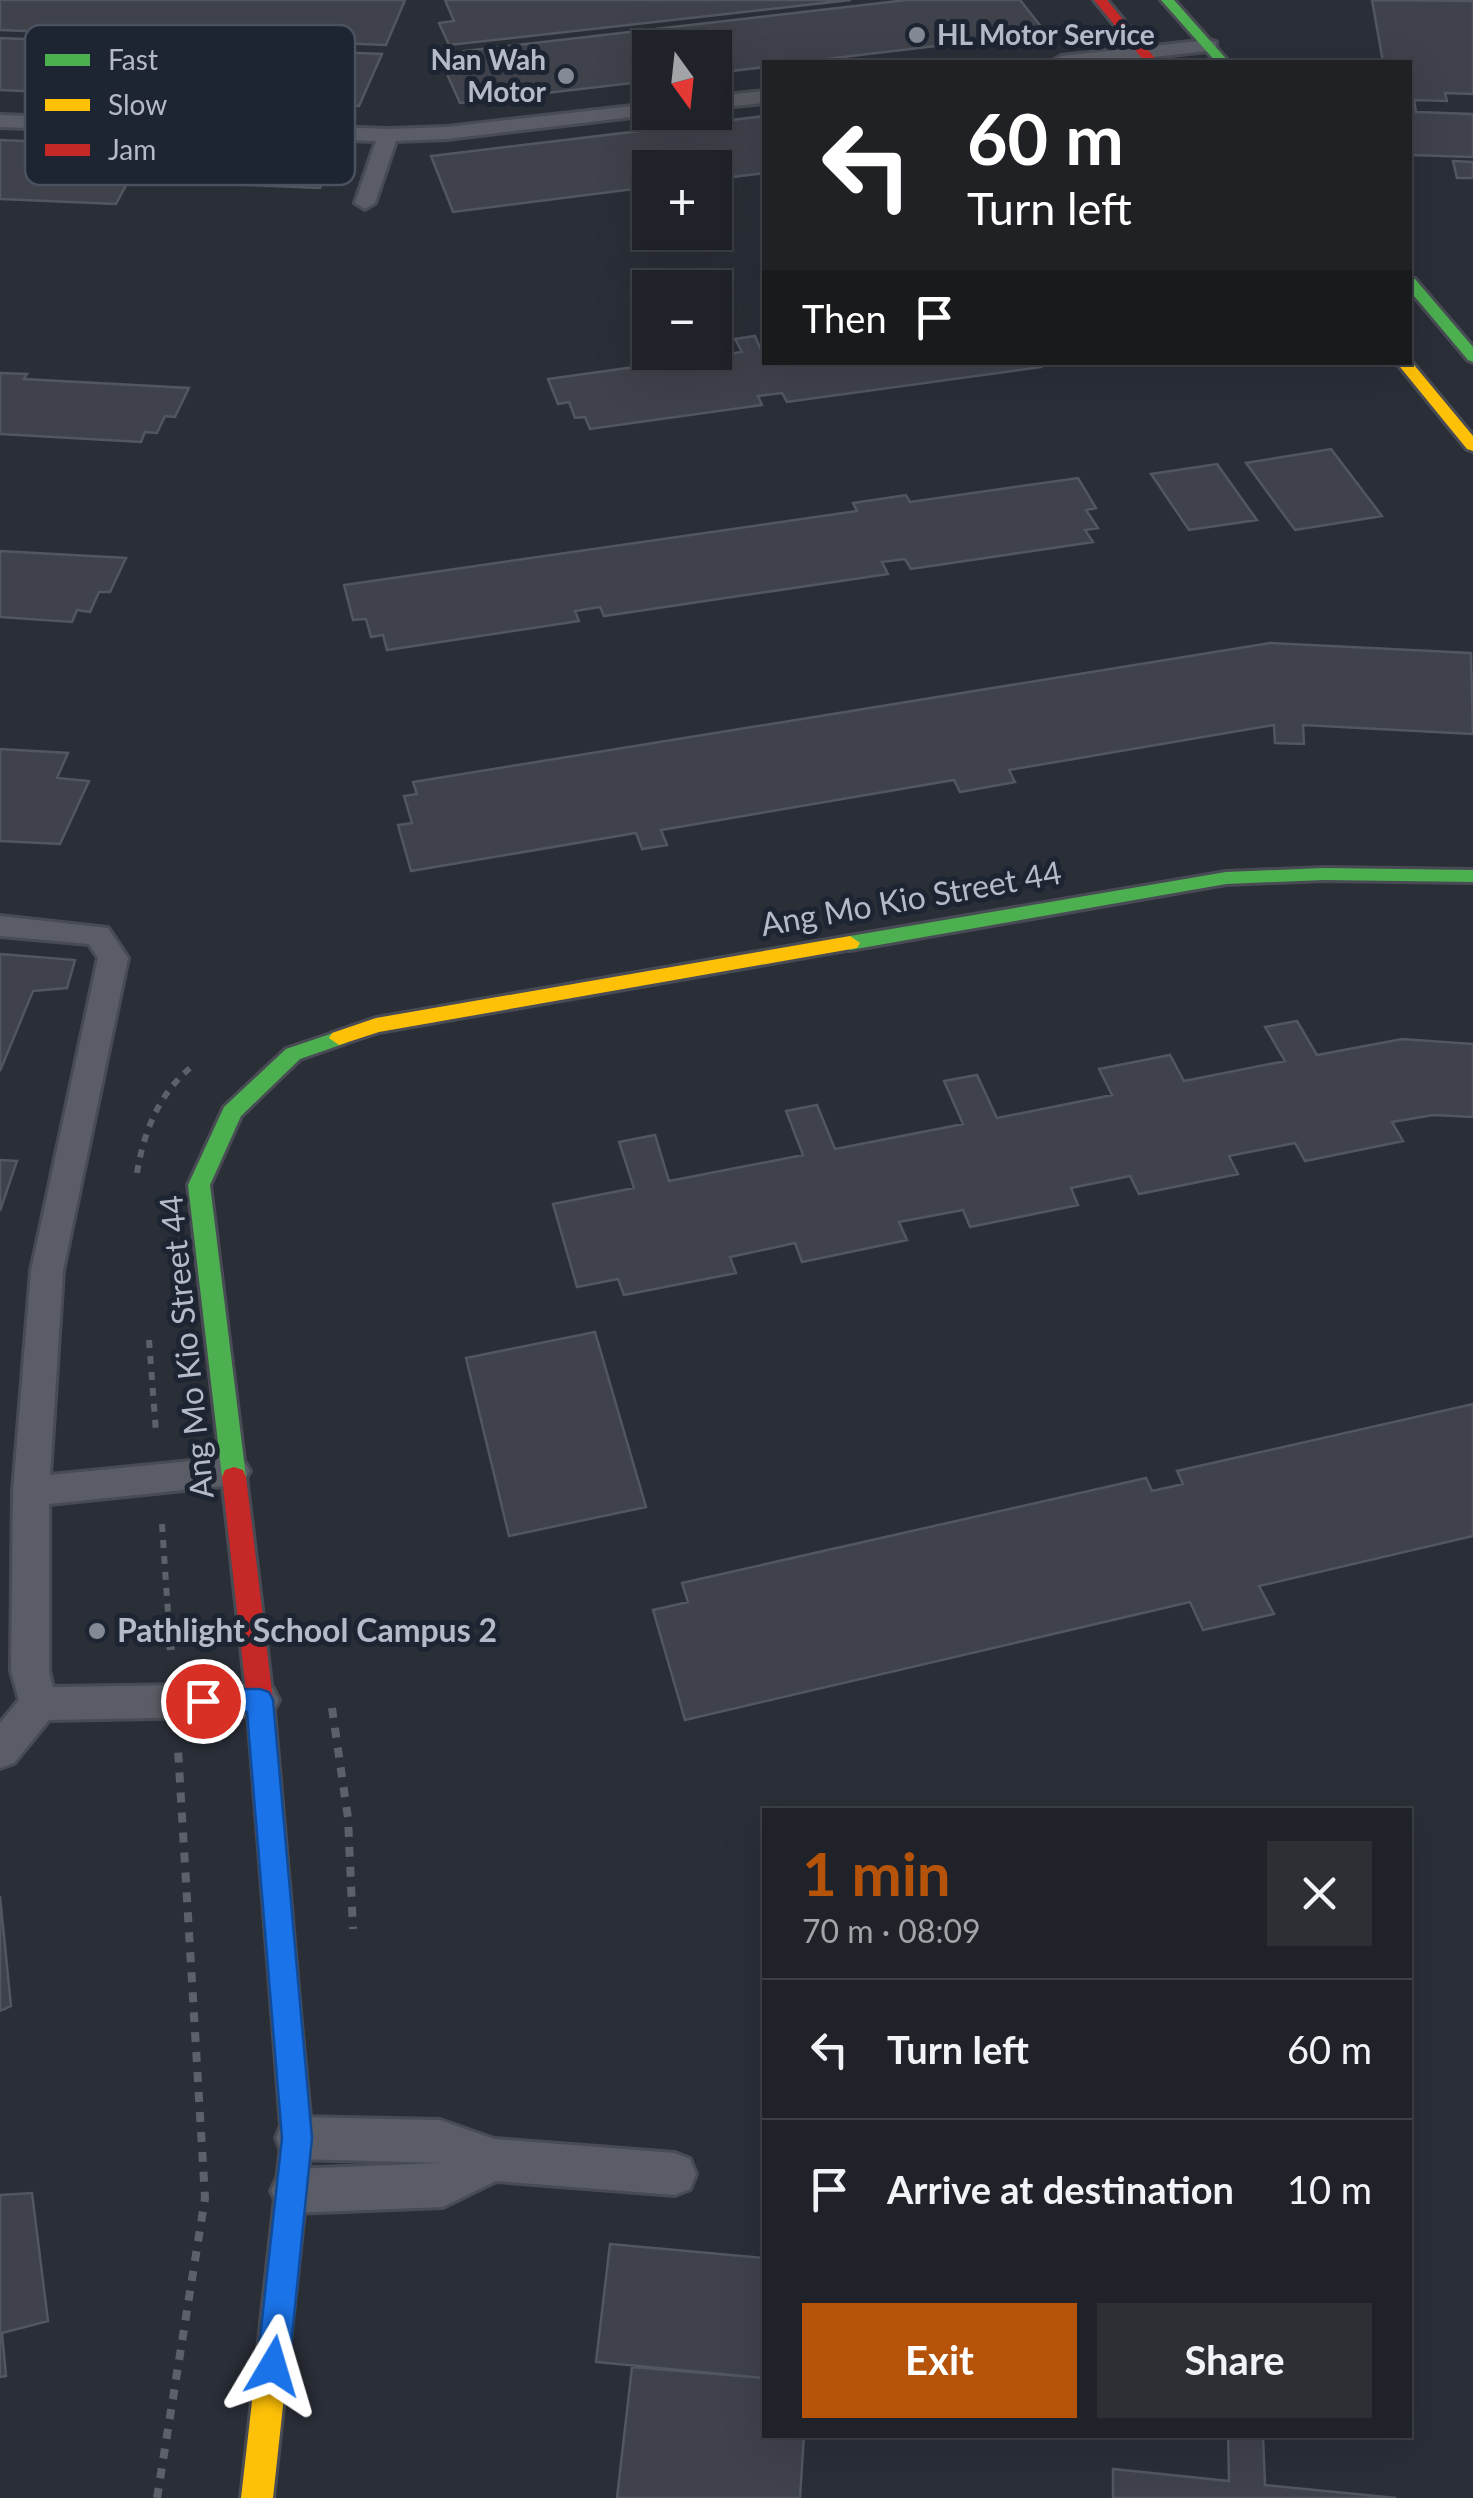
<!DOCTYPE html>
<meta charset="utf-8">
<style>
body{margin:0;font-family:Lato,sans-serif;background:#2d2f35;color:#f1f3f6;height:100vh;display:flex;flex-direction:column;font-size:38px;white-space:nowrap}
*{box-sizing:border-box;margin:0}
p{font-size:32px;color:#a2a4a8}
.icon{flex:none;width:55px;height:55px;fill:none;stroke:currentColor;stroke-width:2;stroke-linecap:round;stroke-linejoin:round}
.map{position:relative;flex:1;overflow:hidden}
.drawer{position:absolute;left:762px;top:1808px;width:650px;height:630px;display:flex;flex-direction:column;background:#202229;border-radius:0px;box-shadow:0 10px 40px #0002,0 0 0 2px #3d3f46}
.drawer>*{flex:none}
.guide{position:absolute;left:762px;top:60px;width:650px;height:305px;border-radius:0px;box-shadow:0 10px 40px #0002,0 0 0 2px #3d3f46;background:#202124;color:#fff;overflow:hidden}
.needle{width:65px;rotate:165deg}
.controls{position:absolute;left:632px;top:30px;display:grid;gap:20px}
.controls a{display:grid;place-items:center;width:100px;height:100px;border-radius:0px;background:#202229;box-shadow:0 10px 40px #0002,0 0 0 2px #3d3f46;font-size:50px}
.pin{position:absolute;display:grid;place-items:center;width:85px;height:85px;color:#fff;margin:-42px;border:5px solid #fff;border-radius:50%;box-shadow:0 2px 10px #0007}
.me{position:absolute;width:110px;margin:-55px;rotate:7deg;stroke-linejoin:round;filter:drop-shadow(0 0 8px #0008)}
.turn{display:flex;align-items:center;gap:35px;height:210px;padding:0 40px;font-size:45px}
.turn .icon{width:130px;height:130px;stroke-width:2.5}
.turn b{display:block;font-size:70px;line-height:85px}
.then{display:flex;align-items:center;height:95px;padding:0 40px;background:#0003;gap:20px;font-size:38px}
.round{display:grid;place-items:center;flex:none;width:105px;height:105px;border-radius:0px;background:#2d2f35}
.head{display:flex;align-items:center;justify-content:space-between;height:170px;padding:0 40px}
h1{font-size:60px;font-weight:700;line-height:75px;color:#b45309}
.cta{display:flex;gap:20px;margin-top:auto;padding:20px 40px}
.cta a{flex:1;height:115px;border-radius:0px;background:#b45309;color:#fff;font-size:40px;font-weight:700;line-height:115px;text-align:center}
.cta a+a{background:#2d2f35;color:#f1f3f6}
ul{padding:0;list-style:none}
li{display:flex;align-items:center;gap:30px;height:140px;padding:0 40px;border-top:2px solid #3d3f46}
li div{flex:1}
li b{display:block;font-size:38px}
li em{font-style:normal}
.map>svg:first-child{display:block}
.building{fill:#3f424b;stroke:#52565f;stroke-width:2.5}
.lines{fill:none;stroke-linecap:round;stroke-linejoin:round}
.lane-casing{stroke:#484b54;stroke-width:6}
.fast-casing{stroke:#484b54;stroke-width:6}
.slow-casing{stroke:#484b54;stroke-width:6}
.jam-casing{stroke:#484b54;stroke-width:6}
.path-far1{stroke:#5c6068;stroke-width:6;stroke-dasharray:8 8;stroke-linecap:butt}
.path{stroke:#5c6068;stroke-width:8;stroke-dasharray:10 10;stroke-linecap:butt}
.lane{fill:#5a5d65;fill-rule:evenodd}
.fast{fill:#4caf50;fill-rule:evenodd}
.slow{fill:#ffc107;fill-rule:evenodd}
.jam{fill:#c62828;fill-rule:evenodd}
.route{fill:#1a73e8;stroke:#114b97;stroke-width:2.5}
.poi-dot{fill:#848996;stroke:#1d2432;stroke-width:4}
.labels{text-anchor:middle;stroke-width:10;stroke-linejoin:round;paint-order:stroke}
.far-poi-label{font-size:28px;font-weight:bold;fill:#b4bac9;stroke:#1d2432;text-anchor:start}
.street-label{font-size:32px;fill:#b4bac9;stroke:#1d2432}
.poi-label{font-size:32px;font-weight:bold;fill:#b4bac9;stroke:#1d2432;text-anchor:start}
.key{fill:#1d2432;stroke:#4a515f;stroke-width:2.5}
.key-label{font-size:28px;fill:#b4bac9}
</style>
<div class="map">
<svg width="1473" height="2498" viewBox="0 0 1473 2498">
<rect width="100%" height="100%" fill="#2a2e37"/>
<path class="building" d="M0,0H405L386,45L0,30Z
M445,0H851L449,45L439,23L454,21Z
M907,0H1020L1046,33L801,62H765V67L715,73V48H650V81L460,103L438,54Z
M1372,0L1473,1V94L1445,93L1447,101L1414,100L1416,112L1473,114V157L1410,155V62H1383Z
M0,38L382,54L359,106L0,90Z
M765,116V173L715,179V168H650V187L453,212L431,156Z
M0,140L147,146L116,204L0,199Z
M171,144L336,150L320,188L152,181Z
M1453,161L1473,162V178H1457Z
M755,336L761,350L765,349V362H1038L1041,367L787,402L782,393L758,396L762,405L590,429L585,417L575,418L569,402L558,404L548,379L742,352L735,339Z
M0,373L27,374L24,379L189,388L175,417L165,416L157,433L145,432L141,442L0,434Z
M1331,449L1382,516L1295,530L1246,463Z
M1217,464L1257,520L1189,530L1151,474Z
M1078,478L1096,508L1086,510L1098,528L1085,530L1093,542L911,569L905,559L882,562L888,574L604,616L600,607L575,611L579,621L387,650L383,635L371,637L366,619L353,620L344,585L857,511L853,503L906,495L910,502Z
M0,551L126,558L110,592H99L90,612L77,610L72,622L0,617Z
M1270,643L1471,653L1473,734L1303,725L1304,744L1275,743L1274,725L1009,770L1015,782L960,792L954,780L661,830L667,845L642,849L636,833L411,871L398,825L412,823L404,796L417,794L413,782Z
M0,749L68,753L57,778L89,781L60,844L0,841Z
M0,954L75,960L67,988L33,991L0,1071Z
M1297,1021L1317,1055L1402,1039L1473,1044V1117L1433,1115L1392,1122L1403,1141L1305,1161L1295,1143L1229,1156L1238,1174L1139,1194L1130,1176L1071,1188L1078,1205L970,1227L963,1210L899,1222L907,1240L802,1262L795,1243L730,1257L736,1273L624,1295L618,1279L577,1287L553,1204L634,1188L619,1142L655,1135L669,1181L803,1155L786,1111L817,1105L835,1149L963,1124L944,1081L977,1075L997,1118L1112,1095L1099,1069L1170,1055L1184,1081L1285,1061L1265,1027Z
M0,1160L17,1161L0,1211Z
M595,1332L646,1507L509,1536L466,1358Z
M1473,1404V1536L1259,1586L1274,1614L1203,1630L1190,1602L685,1720L653,1610L688,1602L682,1583L1146,1478L1152,1491L1183,1484L1177,1471Z
M0,1896L11,2006L0,2011Z
M32,2193L48,2321L2,2333L6,2376L0,2377V2195Z
M610,2244L765,2258V2378L596,2362Z
M632,2367L765,2378V2435H804L800,2498H617Z
M1228,2435H1263L1265,2485L1396,2498H1113V2469L1229,2481Z"/>
<g class="lines">
<g class="lane-casing">
<path id="lane" d="M1209,40L1216,42V50L1109,62H1051L1061,56Z
M765,91V103L715,108V96Z
M650,104V112L657,114L447,139L396,141L375,203L365,209L355,203L376,141L0,127V115L388,129L447,127Z
M0,916L108,928L128,958L63,1271L50,1475L232,1457L244,1461L250,1471L244,1481L232,1485L49,1504V1671L53,1687L260,1684L273,1688L279,1700L273,1712L260,1716L49,1720L14,1763L0,1768V1723L19,1700L11,1671L13,1491L31,1271L98,958L89,944L0,936Z
M297,2117L440,2120L494,2139L675,2153L690,2159L696,2174L690,2189L675,2195L496,2181L443,2207L293,2213L278,2206L271,2191L278,2176L293,2169L442,2163L297,2159L282,2153L276,2138L282,2123Z"/>
</g>
<g class="fast-casing">
<path id="fast" d="M1161,0H1174L1229,62H1216Z
M1410,278L1415,279L1473,347V362L1468,360L1410,291Z
M1324,868L1473,870V882L1324,880L1226,884L850,950L840,943L850,936L1226,872Z
M339,1031L349,1038L346,1043L300,1059L241,1116L210,1185L246,1477L243,1484L234,1487L225,1484L222,1477L188,1185L224,1107L286,1049Z"/>
</g>
<g class="slow-casing">
<path id="slow" d="M1410,360L1473,436V451L1467,449L1396,362Z
M850,936L860,943L857,948L379,1032L339,1045L329,1038L332,1033L376,1018Z
M287,2009L297,2013L301,2023L312,2138L273,2498H241L282,2138L273,2023L277,2013Z"/>
</g>
<g class="jam-casing">
<path id="jam" d="M1094,0H1107L1158,62H1145Z
M234,1467L243,1470L246,1477L273,1700L301,2023L297,2033L287,2037L277,2033L273,2023L247,1700L222,1477L225,1470Z"/>
</g>
<path class="path-far1" d="M137,1173C144,1130 160,1091 195,1064
M149,1340L156,1432
M162,1524L170,1643"/>
<path class="path" d="M170,1640L171,1652
M332,1708L348,1818L353,1929
M157,2498L205,2198L178,1749"/>
<use href="#lane" class="lane"/>
<use href="#fast" class="fast"/>
<use href="#slow" class="slow"/>
<use href="#jam" class="jam"/>
</g>
<path class="route" d="M203,1689H260L269,1692L273,1700L312,2138L289,2366L284,2378L273,2382L262,2378L257,2366L282,2138L247,1712L193,1709L190,1701L193,1693Z"/>
<g class="poi-dot">
<circle cx="917" cy="35" r="10"/>
<circle cx="566" cy="76" r="10"/>
<circle cx="97" cy="1631" r="10"/>
</g>
<g class="labels">
<g class="far-poi-label">
<text x="937" y="45">HL Motor Service</text>
<text x="546" y="70" text-anchor="end">Nan Wah<tspan x="546" dy="32">Motor</tspan></text>
</g>
<g class="street-label">
<text transform="translate(911 899) rotate(-10)" y="11">Ang Mo Kio Street 44</text>
<text transform="translate(187 1347) rotate(-96)" y="11">Ang Mo Kio Street 44</text>
</g>
<g class="poi-label">
<text x="117" y="1642">Pathlight School Campus 2</text>
</g>
</g>
<rect x="25" y="25" width="330" height="160" rx="15" class="key"/>
<rect x="45" y="54" width="45" height="12" fill="#4caf50"/>
<rect x="45" y="99" width="45" height="12" fill="#ffc107"/>
<rect x="45" y="144" width="45" height="12" fill="#c62828"/>
<g class="key-label">
<text x="108" y="70">Fast</text>
<text x="108" y="115">Slow</text>
<text x="108" y="160">Jam</text>
</g>
</svg>
<div class="controls">
<a><svg class="needle" viewBox="-14 -14 28 28"><path d="M0-13l5 13h-10z" fill="#e53935"/><path d="M0 13l5-13h-10z" fill="#a2a4a8"/></svg></a>
<a>+</a>
<a>−</a>
</div>
<div class="pin" style="left:203px;top:1701px;background:#d93025"><svg class="icon" aria-label="arrive" viewBox="0 0 24 24"><path d="M6 21V4h12l-3 4 3 4H6"/></svg></div>
<svg class="me" style="left:273px;top:2366px" viewBox="-20 -20 40 40"><path d="M0-17L14 15 0 8-14 15z" fill="#1a73e8" stroke="#fff" stroke-width="4"/></svg>
<div class="guide">
<div class="turn"><svg class="icon" aria-label="left" viewBox="0 0 24 24"><path d="M17 20v-9H6M10 6l-5 5 5 5"/></svg><div><b>60 m</b>Turn left</div></div>
<div class="then">Then<svg class="icon" aria-label="arrive" viewBox="0 0 24 24"><path d="M6 21V4h12l-3 4 3 4H6"/></svg></div>
</div>
<section class="drawer">
<div class="head"><div><h1>1 min</h1><p>70 m · 08:09</p></div><a class="round"><svg class="icon" aria-label="close" viewBox="0 0 24 24"><path d="M6 6l12 12M18 6L6 18"/></svg></a></div>
<ul>
<li><svg class="icon" aria-label="left" viewBox="0 0 24 24"><path d="M17 20v-9H6M10 6l-5 5 5 5"/></svg><div><b>Turn left</b></div><em>60 m</em></li>
<li><svg class="icon" aria-label="arrive" viewBox="0 0 24 24"><path d="M6 21V4h12l-3 4 3 4H6"/></svg><div><b>Arrive at destination</b></div><em>10 m</em></li>
</ul>
<div class="cta"><a>Exit</a><a>Share</a></div>
</section>
</div>
